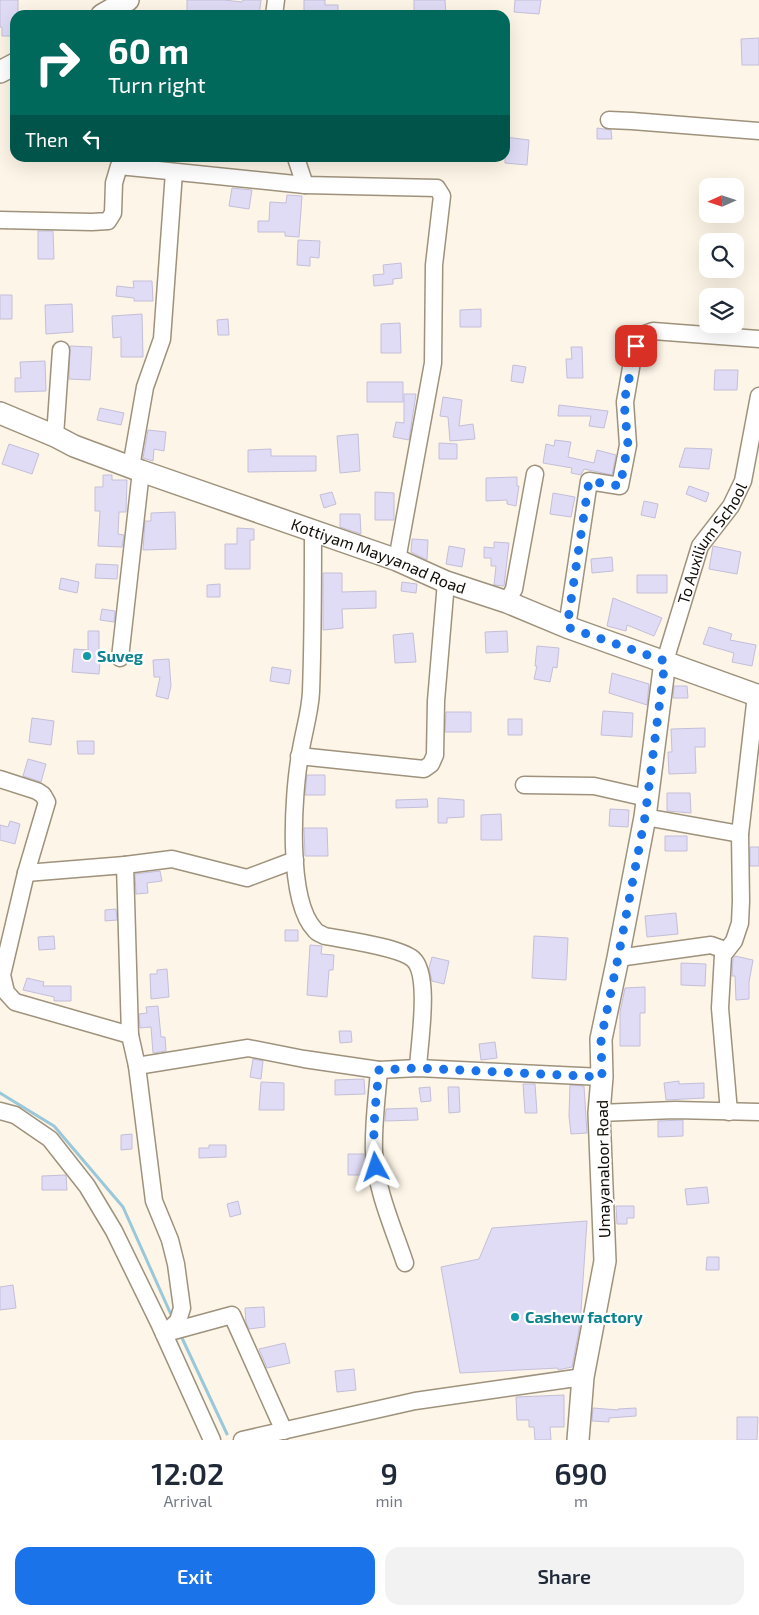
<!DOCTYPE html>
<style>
body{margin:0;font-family:"Exo 2",sans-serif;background:#f2f2f3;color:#1f2937;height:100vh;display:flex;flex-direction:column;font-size:19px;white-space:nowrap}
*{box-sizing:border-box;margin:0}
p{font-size:16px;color:#747a83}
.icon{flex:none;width:28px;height:28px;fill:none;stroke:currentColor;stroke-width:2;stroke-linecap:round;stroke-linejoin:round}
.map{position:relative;height:1440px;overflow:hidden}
.side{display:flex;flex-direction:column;background:#fff;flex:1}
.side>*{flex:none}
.guide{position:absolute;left:10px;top:10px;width:500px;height:152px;border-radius:15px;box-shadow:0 5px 20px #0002;background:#00695c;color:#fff;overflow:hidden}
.needle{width:32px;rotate:267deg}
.tools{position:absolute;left:699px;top:178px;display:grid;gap:10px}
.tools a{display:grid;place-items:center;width:45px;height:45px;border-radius:10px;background:#fff;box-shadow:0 5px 20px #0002;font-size:25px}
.pin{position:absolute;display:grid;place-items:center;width:42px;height:42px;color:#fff;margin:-21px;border-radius:10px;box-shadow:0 2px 8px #0006}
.me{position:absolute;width:55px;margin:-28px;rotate:355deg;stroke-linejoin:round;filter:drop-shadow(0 0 4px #0008)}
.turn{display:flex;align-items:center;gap:18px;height:105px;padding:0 15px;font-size:22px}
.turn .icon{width:65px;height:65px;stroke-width:2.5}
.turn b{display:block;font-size:35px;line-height:42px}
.then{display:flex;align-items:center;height:48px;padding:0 15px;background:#0003;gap:10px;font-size:19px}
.eta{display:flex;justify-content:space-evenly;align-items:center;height:85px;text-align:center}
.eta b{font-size:30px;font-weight:600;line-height:35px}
.action{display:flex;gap:10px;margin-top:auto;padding:10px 15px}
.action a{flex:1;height:58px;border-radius:15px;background:#1a73e8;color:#fff;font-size:20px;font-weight:600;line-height:58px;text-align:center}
.action a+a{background:#f2f2f3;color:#1f2937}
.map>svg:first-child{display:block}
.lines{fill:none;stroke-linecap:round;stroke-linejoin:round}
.stream{stroke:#99c8da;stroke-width:3}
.building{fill:#e1dcf6;stroke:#c4bfd8}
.minor-casing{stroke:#9e927c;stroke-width:19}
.major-casing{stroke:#9e927c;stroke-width:24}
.minor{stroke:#fff;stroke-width:16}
.major{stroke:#fff;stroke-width:21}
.route{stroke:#1a73e8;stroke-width:9;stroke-dasharray:0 16.2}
.culture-dot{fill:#0f9aa8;stroke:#fff;stroke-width:2}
.labels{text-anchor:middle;stroke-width:4.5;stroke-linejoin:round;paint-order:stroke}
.street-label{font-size:16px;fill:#100c05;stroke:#fff}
.culture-label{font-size:16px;font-weight:bold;fill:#0d838f;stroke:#fff;text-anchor:start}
</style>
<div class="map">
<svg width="759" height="1440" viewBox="0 0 759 1440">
<rect width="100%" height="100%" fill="#fdf5e7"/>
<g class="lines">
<path class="stream" d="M0,1093L54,1126L123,1207L173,1319
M182,1338L227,1434"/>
</g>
<path class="building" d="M0,0H18V15H15V36H2V27H0Z
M187,0H224L242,2L243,0H261L259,15L203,13V15H187Z
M304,0H325V5H338V15H304Z
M414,0H445L446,15H414Z
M515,0H541L539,14L514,12Z
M759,38V65H742L741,39Z
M597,128L611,130L612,139H597Z
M505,137L529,140L527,165L505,163Z
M232,188L252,190L249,209L229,206Z
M287,195L302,196L299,237L285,236V232H258V221H269L270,202L286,203Z
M38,231H53L54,259H38Z
M298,240L320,241L319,258L310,257V266L297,265Z
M401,263L402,278L393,279V284L374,286L373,275L384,274L383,265Z
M133,281H152L153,301H134V298L116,296L117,286L134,288Z
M0,295H12V319H0Z
M72,304L73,332L46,334L45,305Z
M481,309V327H460V310Z
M142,314L143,357H121V337L113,338L112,316Z
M228,319L229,335H218L217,320Z
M400,323L401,353H381V324Z
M70,346L92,347L90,380L69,379Z
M571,347H582L583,378H567L566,359H572Z
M45,361L46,391L15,392V378H21L20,362Z
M513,365L526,367L523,383L511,381Z
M715,370H738L737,390H714Z
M367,382H403V402H367Z
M404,394H416L409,440L393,437L396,422L404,423Z
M443,397L462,400L459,426L473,424L475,439L450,441L448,417L440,416Z
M559,405L608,411L604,428L589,426L591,416H558Z
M100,408L124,413L121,425L97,420Z
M148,430L166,432L164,451L154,449L153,461L143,458Z
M358,434L360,471L340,473L337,436Z
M555,440L571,442L568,457L594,463L597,450L616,455L612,475L584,469L581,475L571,473L572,468L543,463L546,444L554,446Z
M439,443L457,444V459H439Z
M9,444L39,454L32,474L2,464Z
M685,448L712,449L709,469L679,467Z
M271,449V456H316V471L248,472V450Z
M103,475H112V480H127L126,512H119L118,534L124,535L122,547L98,546L100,511H95V487H103Z
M517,477V486H519L516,506L507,504V500L486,501V478Z
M689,486L709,493L706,502L686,494Z
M332,492L336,504L324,508L320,495Z
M375,492L394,493V520H375Z
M553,493L575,497L571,517L550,514Z
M644,501L658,504L655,518L641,515Z
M175,512L176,549L143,550L145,521H151V513Z
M340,514H360L361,534L340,527Z
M237,528L254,529V540H250V569H225V544H237Z
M412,539L428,540L427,560L411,552Z
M494,542L509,543L504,586L494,585L496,566H491V558H484V547L494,548Z
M449,546L465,549L462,567L446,564Z
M713,546L741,552L737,574L709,569Z
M612,557L613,571L592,573L591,559Z
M96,564L118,565L117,579L95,578Z
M323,573H342V592L376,591V608L342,609L343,628L323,630Z
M637,575H667V593H637Z
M61,578L79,582L77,593L59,589Z
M402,582L417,584L416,593L401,591Z
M220,584V597H207V585Z
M613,598L662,618L654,636L627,625L626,631L607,626Z
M102,609L115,611L114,622L100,620Z
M709,627L732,634L730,640L756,645L752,666L732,662L734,653L703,644Z
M88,631H99V650L101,651L99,674L72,672L74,649L88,650Z
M507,631L508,652L486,653L485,632Z
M413,633L416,662L395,663L393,635Z
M537,646L559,648L557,668L553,667L550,682L534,679L537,666H535Z
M169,659L171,686L168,699L156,696L160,677H154L153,660Z
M272,667L291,670L289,684L270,681Z
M612,673L649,684L647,705L609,693Z
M674,686H687L688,698H673Z
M603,711L633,713L632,737L601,735Z
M446,712H471V732H445Z
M32,718L54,721L51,745L29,742Z
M508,719H522V735H508Z
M705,728V747H695L696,773L669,774L668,752H672L671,729Z
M77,741H94V754H78Z
M28,759L46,764L41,782L23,776Z
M307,775H325V795H305Z
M667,793H690L691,813L667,811Z
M438,798L464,800V817L447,818V823H438Z
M427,799L428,807L396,808V800Z
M610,809L629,810L628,827L609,826Z
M501,814L502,840H481V815Z
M10,821L20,824L15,844L0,840V825L8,827Z
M304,828H327L328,856H305Z
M665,836H687V851H665Z
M750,847H759V866H750Z
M160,871L162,881L147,883L148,893L136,894L135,874Z
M116,909L117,920L105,921V910Z
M676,913L678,934L647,937L645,916Z
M285,930H298V941H285Z
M54,936L55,949L39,950L38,937Z
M534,936L568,938L566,980L532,978Z
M310,945L322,946L321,954L334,955L333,970H329L327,997L307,995Z
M735,956L753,960L749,982V999L736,1000L735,976H732L733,959Z
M432,957L449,961L444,984L432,981L429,968Z
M681,963L706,964L705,986L681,985Z
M167,969L169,997L151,999L150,974H157V970Z
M27,978L44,982L43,986H71V1001H54V997L23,990Z
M645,987V1013H640V1046H620V1012L625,988Z
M158,1006L161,1037H165L166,1051L153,1053L151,1027L140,1028L139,1014L147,1013L146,1007Z
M339,1031H351L352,1042L340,1043Z
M495,1042L497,1058L481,1060L479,1044Z
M253,1059L263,1061L261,1079L250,1077Z
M364,1079L365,1094L335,1095V1080Z
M679,1081V1084L704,1083V1098L666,1100L664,1083Z
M261,1082L284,1083V1110H259Z
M523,1084H535L537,1113H525Z
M570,1085L584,1086L587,1133L571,1134L569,1116Z
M430,1087L431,1101L421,1102L419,1088Z
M448,1087H459L460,1112L449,1113Z
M417,1108L418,1120L385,1121L386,1109Z
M683,1120V1136L658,1137V1121Z
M132,1134V1149L121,1150V1135Z
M209,1145H226V1157L199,1158V1148H209Z
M348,1154H364L365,1175H348Z
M66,1175L67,1190H42V1176Z
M707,1187L709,1203L687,1205L685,1189Z
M238,1201L241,1214L230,1217L227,1204Z
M616,1206H634V1218H627V1224H617Z
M587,1221L580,1325L572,1367L558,1370V1368L460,1373L441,1267L479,1259L492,1228Z
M707,1257H719V1270H706Z
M13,1285L16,1308L0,1310V1287Z
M264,1307L265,1327L249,1329L246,1323L245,1308Z
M285,1343L290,1363L267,1368L259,1349Z
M354,1369L356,1390L337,1392L335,1371Z
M564,1395V1427H550L551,1440H535L534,1427H529V1420H517L516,1397Z
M593,1408L618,1410V1409L636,1408V1416L609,1418V1422L592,1421Z
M737,1417H758L757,1440H737Z"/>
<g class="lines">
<g class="minor-casing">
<g id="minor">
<path d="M274,15L276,0"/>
<path d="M609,120L632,121L759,131"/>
<path d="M296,158L305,185"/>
<path d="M0,220L92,222L108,221L113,213L114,183L119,166L305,185L437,188L442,196L434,265L433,363L397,560"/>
<path d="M55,436L61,350"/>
<path d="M131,467L145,387L162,339L174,172"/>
<path d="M313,532C313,585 313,638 311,692C310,713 303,734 300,755C293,795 286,900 315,930C317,933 321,934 325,936C345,940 399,947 413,959C431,975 419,1044 418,1068"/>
<path d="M507,602L514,589L535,474"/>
<path d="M567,627L589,481L620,486L628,445L625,402L632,362L636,345L642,335L653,331L759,339"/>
<path d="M120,658L141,471"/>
<path id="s1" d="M665,661L700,546L731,506L743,481L759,396"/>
<path d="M299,756L424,769L431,764L435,755L436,701L446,582"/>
<path d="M0,779L37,791L43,795L47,802L26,873L2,975L6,992L15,1002L130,1035"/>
<path d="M524,785L594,786L647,798"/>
<path d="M645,817L740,834"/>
<path d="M125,865L172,859L247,878L295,860"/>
<path d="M26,873L125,865L130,1035L137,1066L154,1201L170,1240L176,1264L182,1308L178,1321L164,1334"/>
<path d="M618,958L711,945L722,949L723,955"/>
<path d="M137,1066L248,1048L304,1059L379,1070L418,1068L602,1077"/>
<path d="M379,1070C377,1097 373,1125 374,1152C376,1190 393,1227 405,1263"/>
<path d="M0,1111L15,1115L50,1139L87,1186L114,1231L159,1323L212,1440"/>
<path d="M729,1112L720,1008L723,955L734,941L740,923L741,901L740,834L756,695"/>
<path d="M599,1113L675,1110L759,1112"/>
<path d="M166,1333L232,1315L284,1431"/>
<path d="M242,1440L415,1401L583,1377"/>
</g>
</g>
<g class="major-casing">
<g id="major">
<path d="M102,15L128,0"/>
<path d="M0,72L15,64"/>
<path id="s2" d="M0,413L55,436L74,446L141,471L397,560L446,582L507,602L567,627L759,696"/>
<path d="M578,1440L583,1377L605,1261L599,1113L602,1077L601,1039L618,958L645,817L665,661"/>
</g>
</g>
<use href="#minor" class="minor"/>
<use href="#major" class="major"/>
</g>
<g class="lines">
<path class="route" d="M376,1167C371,1135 376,1102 379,1070L418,1068L602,1077L601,1039L618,958L645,817L665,661L567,627L589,481L620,486L628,445L624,402L636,346"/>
</g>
<g class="culture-dot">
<circle cx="87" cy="656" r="5"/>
<circle cx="515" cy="1317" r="5"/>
</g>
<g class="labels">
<g class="street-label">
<text dy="6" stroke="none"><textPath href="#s1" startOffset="128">To Auxilium School</textPath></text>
<text dy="6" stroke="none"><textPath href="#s2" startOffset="405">Kottiyam Mayyanad Road</textPath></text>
<text transform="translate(603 1169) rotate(-91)" y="6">Umayanaloor Road</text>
</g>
<g class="culture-label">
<text x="97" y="662">Suveg</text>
<text x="525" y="1323">Cashew factory</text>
</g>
</g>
</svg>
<div class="tools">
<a><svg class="needle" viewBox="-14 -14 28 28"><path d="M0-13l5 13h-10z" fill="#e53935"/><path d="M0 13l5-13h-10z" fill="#747a83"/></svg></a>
<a><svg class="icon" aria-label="search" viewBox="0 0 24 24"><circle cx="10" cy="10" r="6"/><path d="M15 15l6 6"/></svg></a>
<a><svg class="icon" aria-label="layers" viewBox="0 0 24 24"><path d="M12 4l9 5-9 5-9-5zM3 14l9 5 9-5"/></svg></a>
</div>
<div class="pin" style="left:636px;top:346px;background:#d93025"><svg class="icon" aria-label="arrive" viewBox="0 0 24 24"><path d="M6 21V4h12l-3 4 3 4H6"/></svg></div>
<svg class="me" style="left:376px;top:1167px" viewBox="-20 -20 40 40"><path d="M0-17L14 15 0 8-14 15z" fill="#1a73e8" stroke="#fff" stroke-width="4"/></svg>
<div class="guide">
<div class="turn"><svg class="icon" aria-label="right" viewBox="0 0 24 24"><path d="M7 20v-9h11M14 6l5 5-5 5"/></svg><div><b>60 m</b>Turn right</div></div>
<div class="then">Then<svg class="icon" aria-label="left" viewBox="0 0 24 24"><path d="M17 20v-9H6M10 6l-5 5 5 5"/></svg></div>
</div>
</div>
<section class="side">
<div class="eta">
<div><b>12:02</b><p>Arrival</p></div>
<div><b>9</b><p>min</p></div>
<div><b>690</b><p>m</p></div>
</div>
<div class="action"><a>Exit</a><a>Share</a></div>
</section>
